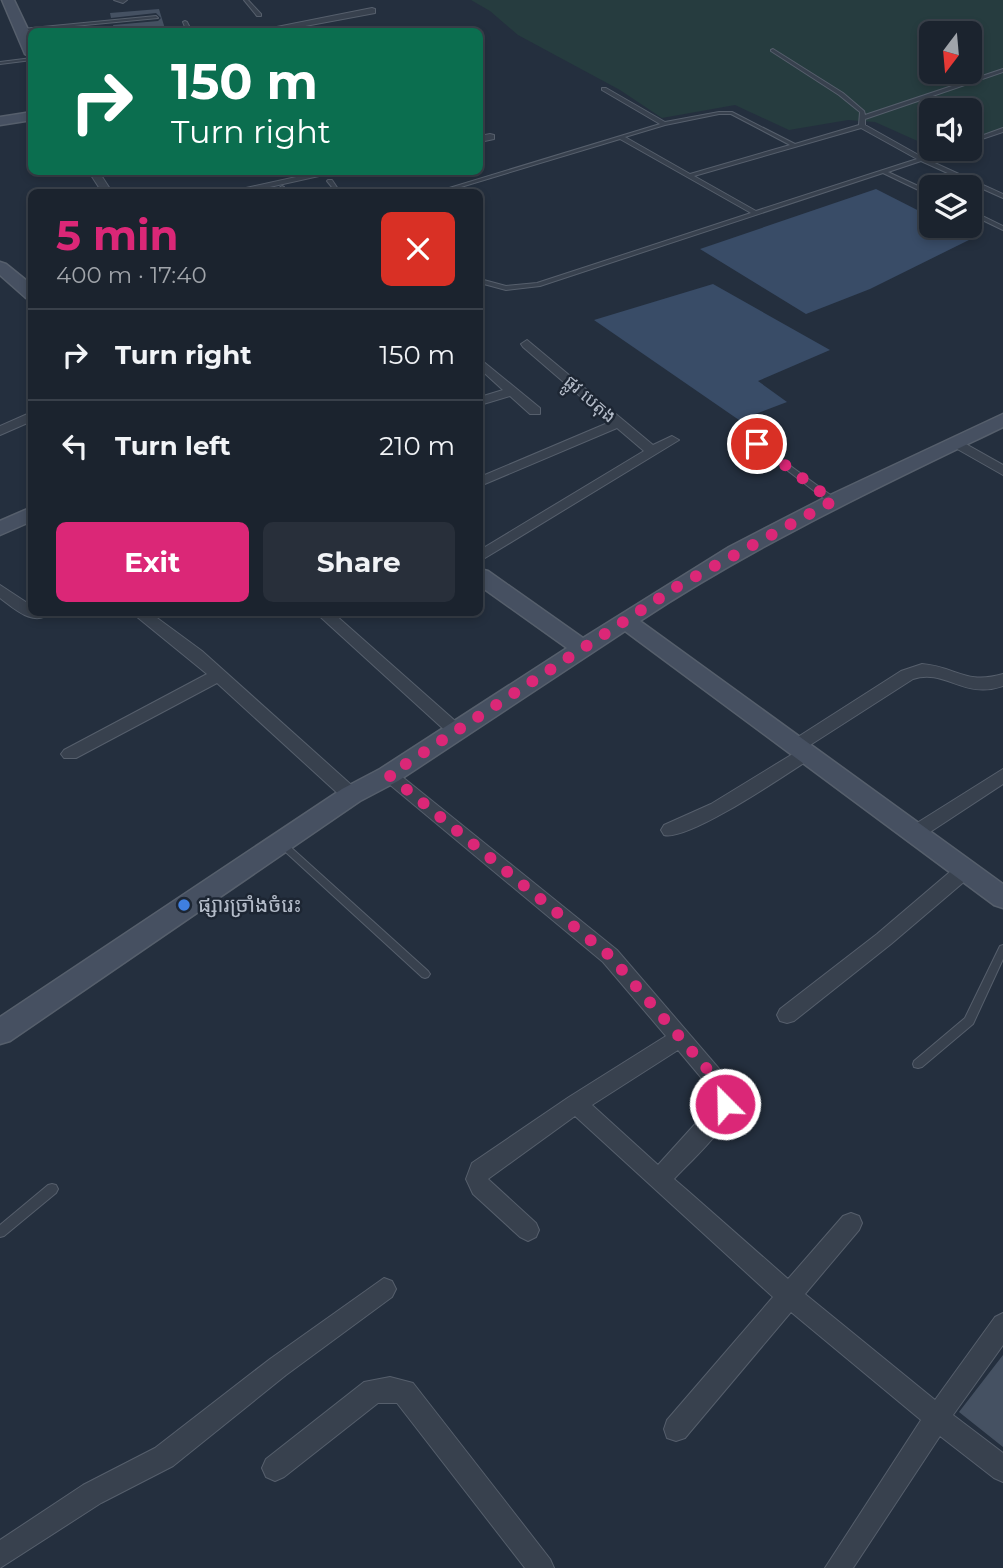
<!DOCTYPE html>
<meta charset="utf-8">
<style>
body{margin:0;font-family:Montserrat,"Noto Sans Khmer",sans-serif;background:#282f3a;color:#f1f3f6;height:100vh;display:flex;flex-direction:column;font-size:26px;white-space:nowrap}
*{box-sizing:border-box;margin:0}
p{font-size:23px;color:#a0a4aa}
.icon{flex:none;width:38px;height:38px;fill:none;stroke:currentColor;stroke-width:2;stroke-linecap:round;stroke-linejoin:round}
.map{position:relative;flex:1;overflow:hidden}
.drawer{position:absolute;left:28px;top:189px;width:455px;height:427px;display:flex;flex-direction:column;background:#1b232e;border-radius:10px;box-shadow:0 4px 10px #0003,0 0 0 2px #39404a}
.drawer>*{flex:none}
.guide{position:absolute;left:28px;top:28px;width:455px;height:147px;border-radius:10px;box-shadow:0 4px 10px #0003,0 0 0 2px #39404a;background:#0b6e4f;color:#fff;overflow:hidden}
.needle{width:46px;rotate:196deg}
.tools{position:absolute;left:919px;top:21px;display:grid;gap:14px}
.tools a{display:grid;place-items:center;width:63px;height:63px;border-radius:10px;background:#1b232e;box-shadow:0 4px 10px #0003,0 0 0 2px #39404a;font-size:35px}
.pin{position:absolute;display:grid;place-items:center;width:60px;height:60px;color:#fff;margin:-30px;border:4px solid #fff;border-radius:50%;box-shadow:0 2px 7px #0007}
.me{position:absolute;width:77px;margin:-38px;rotate:337deg;stroke-linejoin:round;filter:drop-shadow(0 0 5px #0008)}
.turn{display:flex;align-items:center;gap:24px;height:147px;padding:0 28px;font-size:32px}
.turn .icon{width:91px;height:91px;stroke-width:2.5}
.turn b{display:block;font-size:49px;line-height:60px}
.round{display:grid;place-items:center;flex:none;width:74px;height:74px;border-radius:10px;background:#282f3a}
.headline{display:flex;align-items:center;justify-content:space-between;height:119px;padding:0 28px}
h1{font-size:42px;font-weight:700;line-height:52px;color:#db2777}
.primary-button{display:flex;gap:14px;margin-top:auto;padding:14px 28px}
.primary-button a{flex:1;height:80px;border-radius:10px;background:#db2777;color:#fff;font-size:28px;font-weight:700;line-height:80px;text-align:center}
.primary-button a+a{background:#282f3a;color:#f1f3f6}
ul{padding:0;list-style:none}
li{display:flex;align-items:center;gap:21px;height:91px;padding:0 28px;border-top:2px solid #39404a}
li div{flex:1}
li b{display:block;font-size:26px}
li em{font-style:normal}
.map>svg:first-child{display:block}
.green{fill:#263c3f;fill-rule:evenodd}
.water{fill:#394c67}
.building{fill:#455162}
.lines{fill:none;stroke-linecap:round;stroke-linejoin:round}
.lane-casing{stroke:#565f6c;stroke-width:2}
.street-casing{stroke:#565f6c;stroke-width:2}
.secondary-casing{stroke:#565f6c;stroke-width:3}
.lane{fill:#38414e;fill-rule:evenodd}
.street{fill:#38414e;fill-rule:evenodd}
.secondary{fill:#465061;fill-rule:evenodd}
.route{stroke:#db2777;stroke-width:12;stroke-dasharray:0 21.6}
.shop-dot{fill:#3f7fe0;stroke:#1d2633;stroke-width:2.5}
.labels{text-anchor:middle;stroke-width:5;stroke-linejoin:round;paint-order:stroke}
.far-street-label{font-size:18px;fill:#b4bcc9;stroke:#1d2633}
.poi-label{font-size:21px;fill:#b4bcc9;stroke:#1d2633;text-anchor:start}
</style>
<div class="map">
<svg width="1003" height="1568" viewBox="0 0 1003 1568">
<rect width="100%" height="100%" fill="#242f3e"/>
<path class="green" d="M471,0H1003V131L970,139V110H931V147L875,122L848,120L789,130L735,105L662,118L620,90L518,35L490,11ZM931,33H970V72H931Z"/>
<path class="water" d="M876,189L931,217V226H948L973,238L870,289L806,314L700,249Z
M713,284L830,350L758,381L787,402L739,420L594,320Z"/>
<path class="building" d="M159,9L166,32H115L113,25L158,21L161,18L156,13L111,18L110,13Z
M1003,1355V1447L959,1412Z"/>
<g class="lines">
<g class="lane-casing">
<path id="lane" d="M244,0H248L261,14V16H257Z
M156,16L158,18L22,31L20,30L22,29Z
M185,21L187,22L192,32H187L183,22Z
M773,49L843,93L864,111L865,115L1003,69V72L865,119V125L922,157L948,149H954L926,159L1003,194V198L921,161L888,172L931,192V196L883,173L540,286L506,290L480,283V279L506,286L537,283L751,213L620,139L451,190L446,189L660,124L602,90V88H606L665,122L719,112H732L795,144L859,125L860,112L839,95L771,51V50ZM719,114H731L790,145L690,174L625,137L665,125ZM861,128L917,159L756,211L694,176Z
M32,58V60L0,64V62Z
M1003,128V132L970,143V140Z
M328,180H332L340,192H336L327,181Z
M282,186L284,187L287,192H283L279,188Z
M970,210L1003,226V230L970,214Z
M738,428L836,499V503H830L736,431L735,430Z
M282,841L285,842L428,971L430,974L428,977L425,978L422,977L279,846L277,844L279,842Z
M1003,945V959L973,1024L922,1067L918,1068L914,1067L913,1064L914,1061L965,1018L1000,946Z
M52,1184L56,1185L58,1189L56,1193L4,1236L0,1237V1225L48,1185Z"/>
</g>
<g class="street-casing">
<path id="street" d="M114,0H127L123,3Z
M372,8L375,9V13L273,32H251Z
M490,134L494,135V139L480,142V136Z
M89,172H99L112,192H102Z
M319,172H337L247,192H228Z
M527,340L653,445L672,436L679,440L480,561V550L644,451L617,428L480,486V477L610,422L523,347L521,344Z
M480,359L540,408V414H530L510,396L480,405V397L503,390L480,369Z
M32,412V421L0,435V426Z
M957,439L1003,465V475L952,446L950,443Z
M0,585L32,606V612H52C34,628 15,609 0,598Z
M131,612H149L202,651L357,790L360,795L357,800H345L217,683L76,758H64L61,754L64,750L207,674Z
M315,612H332L462,727L464,731L462,735H450Z
M922,664C957,667 965,685 1003,674V686C964,700 945,668 913,679L807,747L816,753L813,757C788,773 688,842 664,835L661,830L664,825L711,804L796,752L787,746L790,742L901,671Z
M389,769L395,771L617,950L733,1085C747,1113 692,1159 674,1179L688,1191L788,1279L843,1216L851,1213L859,1216L862,1223L859,1230L805,1294L935,1400L995,1317L1003,1313V1345L953,1415L1003,1453V1482L994,1478L940,1436L853,1568H825L921,1420L791,1312L685,1438L676,1441L667,1438L664,1429L667,1420L773,1297L575,1116L488,1179L536,1223L539,1230L536,1237L528,1241L520,1237L473,1194L466,1179L472,1163L569,1097L666,1036L603,962L383,779L380,775L383,771ZM678,1050L715,1094V1102L658,1165L592,1105Z
M1003,769V784L921,838H909L906,833L909,828Z
M965,863L972,865L974,870L972,875L891,944L794,1021L787,1023L780,1021L777,1015L780,1009L877,934L958,865Z
M384,1278L392,1281L396,1289L392,1297L286,1375L173,1466L101,1503L0,1568V1540L83,1485L155,1448L270,1359Z
M390,1377L413,1383L550,1559L554,1568H525L397,1403H378L284,1477L275,1481L266,1477L262,1468L266,1459L364,1382Z"/>
</g>
<g class="secondary-casing">
<path id="secondary" d="M2,0H14L32,38V58L25,54Z
M32,112V120L0,125V117Z
M0,262L6,264L32,285V299L26,298L0,275Z
M1003,414V427C879,487 755,545 640,621L1003,884V908L994,905L625,631L398,781L360,801L10,1041L0,1044V1017L342,789L380,769L567,648L480,586V569L488,571L583,638L729,547L826,497Z
M32,507V521L0,535V521Z"/>
</g>
<use href="#lane" class="lane"/>
<use href="#street" class="street"/>
<use href="#secondary" class="secondary"/>
</g>
<g class="lines">
<path class="route" d="M725,1104L726,1091L610,956L389,775L678,586L833,501L757,444"/>
</g>
<circle class="shop-dot" cx="184" cy="905" r="7"/>
<g class="labels">
<g class="far-street-label">
<text transform="translate(590 399) rotate(41)" y="6">ផ្លូវ បេតុង</text>
</g>
<g class="poi-label">
<text x="198" y="912">ផ្សារច្រាំងចំរេះ</text>
</g>
</g>
</svg>
<div class="tools">
<a><svg class="needle" viewBox="-14 -14 28 28"><path d="M0-13l5 13h-10z" fill="#e53935"/><path d="M0 13l5-13h-10z" fill="#a0a4aa"/></svg></a>
<a><svg class="icon" aria-label="sound" viewBox="0 0 24 24"><path d="M4 9h4l5-4v14l-5-4H4zM17 9q2 3 0 6"/></svg></a>
<a><svg class="icon" aria-label="layers" viewBox="0 0 24 24"><path d="M12 4l9 5-9 5-9-5zM3 14l9 5 9-5"/></svg></a>
</div>
<div class="pin" style="left:757px;top:444px;background:#d93025"><svg class="icon" aria-label="arrive" viewBox="0 0 24 24"><path d="M6 21V4h12l-3 4 3 4H6"/></svg></div>
<svg class="me" style="left:725px;top:1104px" viewBox="-20 -20 40 40"><circle r="17" fill="#db2777" stroke="#fff" stroke-width="3"/><path d="M0-11L8 9 0 5-8 9z" fill="#fff"/></svg>
<div class="guide">
<div class="turn"><svg class="icon" aria-label="right" viewBox="0 0 24 24"><path d="M7 20v-9h11M14 6l5 5-5 5"/></svg><div><b>150 m</b>Turn right</div></div>
</div>
<section class="drawer">
<div class="headline"><div><h1>5 min</h1><p>400 m · 17:40</p></div><a class="round" style="background:#d93025;color:#fff"><svg class="icon" aria-label="close" viewBox="0 0 24 24"><path d="M6 6l12 12M18 6L6 18"/></svg></a></div>
<ul>
<li><svg class="icon" aria-label="right" viewBox="0 0 24 24"><path d="M7 20v-9h11M14 6l5 5-5 5"/></svg><div><b>Turn right</b></div><em>150 m</em></li>
<li><svg class="icon" aria-label="left" viewBox="0 0 24 24"><path d="M17 20v-9H6M10 6l-5 5 5 5"/></svg><div><b>Turn left</b></div><em>210 m</em></li>
</ul>
<div class="primary-button"><a>Exit</a><a>Share</a></div>
</section>
</div>
